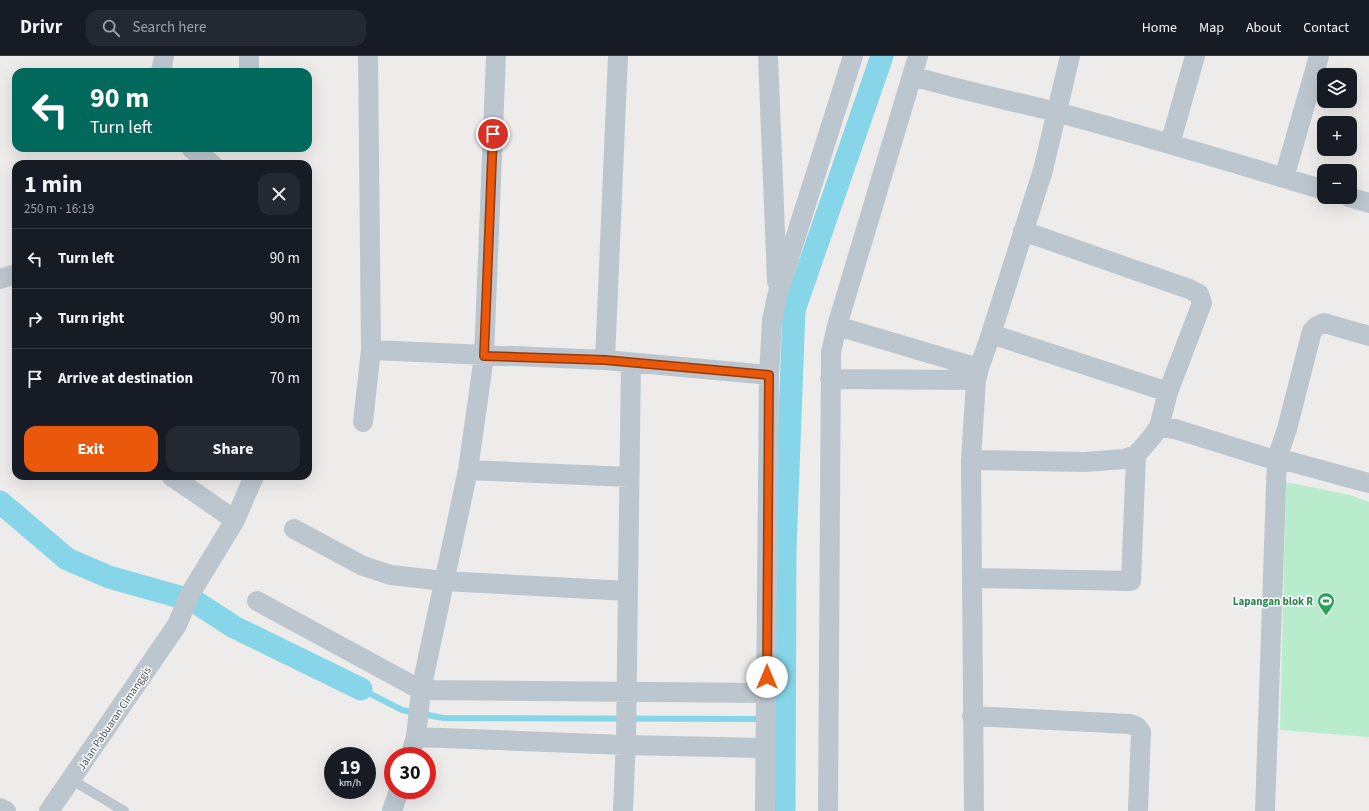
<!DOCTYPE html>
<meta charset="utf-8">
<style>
body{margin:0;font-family:"Source Sans 3",sans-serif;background:#242831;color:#f1f3f6;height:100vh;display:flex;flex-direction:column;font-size:15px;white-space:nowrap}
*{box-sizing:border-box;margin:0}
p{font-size:13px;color:#9ea1a6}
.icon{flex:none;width:22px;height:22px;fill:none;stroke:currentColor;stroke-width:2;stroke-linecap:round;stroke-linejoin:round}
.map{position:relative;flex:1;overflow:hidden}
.sheet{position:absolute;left:12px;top:104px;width:300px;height:320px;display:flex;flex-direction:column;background:#171b24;border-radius:12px;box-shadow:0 4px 16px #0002}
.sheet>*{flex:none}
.hud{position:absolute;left:12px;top:12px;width:300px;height:84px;border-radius:12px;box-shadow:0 4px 16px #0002;background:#00695c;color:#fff;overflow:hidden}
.buttons{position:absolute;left:1317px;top:12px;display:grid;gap:8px}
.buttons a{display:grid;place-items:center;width:40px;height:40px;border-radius:8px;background:#171b24;box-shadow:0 4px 16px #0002;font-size:20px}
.speed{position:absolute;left:324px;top:691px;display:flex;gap:8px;font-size:20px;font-weight:700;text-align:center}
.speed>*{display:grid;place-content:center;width:52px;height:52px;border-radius:50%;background:#171b24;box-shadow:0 4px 16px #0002;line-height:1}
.speed small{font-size:10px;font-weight:400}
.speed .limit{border:6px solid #d22;background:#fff;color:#111}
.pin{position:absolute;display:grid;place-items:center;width:34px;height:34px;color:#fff;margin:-17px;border:2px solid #fff;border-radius:50%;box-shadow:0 1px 4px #0007}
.me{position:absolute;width:44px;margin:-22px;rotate:0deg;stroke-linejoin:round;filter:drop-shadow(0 0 3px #0008)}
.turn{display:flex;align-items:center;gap:14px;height:84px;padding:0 12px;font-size:18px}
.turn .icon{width:52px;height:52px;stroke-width:2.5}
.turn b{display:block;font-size:28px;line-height:34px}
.round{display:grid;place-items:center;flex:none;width:42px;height:42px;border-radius:12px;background:#242831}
.summary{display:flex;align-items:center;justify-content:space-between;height:68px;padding:0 12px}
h1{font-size:24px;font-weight:700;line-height:30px}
.primary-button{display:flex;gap:8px;margin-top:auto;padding:8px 12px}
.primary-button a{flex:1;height:46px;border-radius:12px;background:#ea580c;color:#fff;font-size:16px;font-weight:700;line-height:46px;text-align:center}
.primary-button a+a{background:#242831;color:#f1f3f6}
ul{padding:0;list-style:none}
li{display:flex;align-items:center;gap:12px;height:60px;padding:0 12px;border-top:1px solid #363941}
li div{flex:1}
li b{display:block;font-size:15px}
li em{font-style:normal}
header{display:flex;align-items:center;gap:24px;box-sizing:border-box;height:56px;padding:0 20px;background:#171b24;border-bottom:1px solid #363941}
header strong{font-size:19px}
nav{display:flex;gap:22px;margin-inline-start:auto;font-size:14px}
.search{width:280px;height:36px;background:#242831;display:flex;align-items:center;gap:10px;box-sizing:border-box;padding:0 14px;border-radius:12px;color:#9ea1a6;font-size:15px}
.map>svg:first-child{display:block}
.garden{fill:#b9eccc}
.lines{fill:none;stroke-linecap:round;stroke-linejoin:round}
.stream{stroke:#86d5e9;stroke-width:6}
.canal{stroke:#86d5e9;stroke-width:23}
.service{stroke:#bcc6ce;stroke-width:10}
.minor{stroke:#bcc6ce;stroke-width:20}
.route-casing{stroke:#983908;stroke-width:10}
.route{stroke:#ea580c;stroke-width:7}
.labels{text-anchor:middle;stroke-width:3;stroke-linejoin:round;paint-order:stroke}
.leisure-label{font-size:11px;font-weight:bold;fill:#27864d;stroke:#fff;text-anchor:end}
.street-label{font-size:11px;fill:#444f58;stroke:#fff}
</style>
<header>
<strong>Drivr</strong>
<div class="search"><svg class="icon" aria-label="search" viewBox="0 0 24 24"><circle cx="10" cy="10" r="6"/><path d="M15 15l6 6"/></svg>Search here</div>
<nav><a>Home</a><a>Map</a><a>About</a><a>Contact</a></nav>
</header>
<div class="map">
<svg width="1369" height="755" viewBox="0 0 1369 755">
<rect width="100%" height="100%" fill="#eeebeb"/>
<path class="garden" d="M1286,426L1350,439L1369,446V681L1280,674Z"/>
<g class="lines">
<path class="stream" d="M361,633L402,654L443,662L784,663"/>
<path class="canal" d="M0,446L67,503L109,521L194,545L234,571L361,633
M784,755L785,493L794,254L882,0"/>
<path class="service" d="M72,724L124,755"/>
<path class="minor" d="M768,0L777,226
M161,16L164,0
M249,16V0
M912,20C960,34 1008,44 1056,56C1146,80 1235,107 1324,134
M1170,88L1195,0
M191,92L212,108
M1284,122L1319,0
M1349,141L1369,147
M1023,175L1189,233L1199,238L1202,247L1168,336
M0,223L16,218
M837,270L979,312
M991,278L1168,336L1159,371
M371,294L605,304L769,319
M605,304L618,0
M830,323L976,324
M363,366L371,294L368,0
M971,404L1085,406L1124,403L1136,399L1151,382L1159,371L1175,373L1268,402H1277L1369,427
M468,414L629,421
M171,420L235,464
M294,473L363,510L391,519L444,525L628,535
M972,522L1131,525L1136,399
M257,545L421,634L767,637
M972,660L1130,668L1137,671L1141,676L1138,755
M416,681L625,689L766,692
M410,700L416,681L421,634L468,414L484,300L496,0
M0,752L6,755
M49,755L177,569L190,538L235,464L254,420
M392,755L399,734
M623,755L626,682L631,307
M765,755L769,319L772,265L777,240L853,0
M828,755L831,296L837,270L918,0
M974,755L971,404L976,324L979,312L991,278L1043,114L1070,0
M1265,755L1277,402L1287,373L1312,275L1317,270L1324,267L1369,280"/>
</g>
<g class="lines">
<g class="route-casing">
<path id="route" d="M493,78L484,300L605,304L769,319L767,621"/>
</g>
<use href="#route" class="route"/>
</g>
<defs>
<g id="stadium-pin" transform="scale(0.9)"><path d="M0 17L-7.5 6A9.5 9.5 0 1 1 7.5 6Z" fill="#2e9e5b" stroke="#fff"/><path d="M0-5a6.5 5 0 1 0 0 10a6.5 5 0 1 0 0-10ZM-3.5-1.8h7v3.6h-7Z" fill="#fff"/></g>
</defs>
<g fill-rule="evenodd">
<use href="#stadium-pin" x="1326" y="545"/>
</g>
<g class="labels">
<g class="leisure-label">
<text x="1313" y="549">Lapangan blok R</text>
</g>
<g class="street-label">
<text transform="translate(114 662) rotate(-56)" y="4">Jalan Pabuaran Cimanggis</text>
</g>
</g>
</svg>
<div class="buttons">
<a><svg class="icon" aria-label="layers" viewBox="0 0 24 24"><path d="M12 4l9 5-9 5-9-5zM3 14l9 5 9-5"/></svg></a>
<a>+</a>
<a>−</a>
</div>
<div class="speed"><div>19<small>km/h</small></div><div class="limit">30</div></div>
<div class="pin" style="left:493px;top:78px;background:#d93025"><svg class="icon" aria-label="arrive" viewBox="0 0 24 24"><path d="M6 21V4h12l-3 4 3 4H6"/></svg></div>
<svg class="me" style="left:767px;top:621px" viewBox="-20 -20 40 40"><circle r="19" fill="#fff"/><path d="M0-13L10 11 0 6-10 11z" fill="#ea580c"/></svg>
<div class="hud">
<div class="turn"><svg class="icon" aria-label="left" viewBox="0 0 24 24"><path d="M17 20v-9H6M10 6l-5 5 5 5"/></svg><div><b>90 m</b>Turn left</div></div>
</div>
<section class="sheet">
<div class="summary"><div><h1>1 min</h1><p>250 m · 16:19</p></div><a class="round"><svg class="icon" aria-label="close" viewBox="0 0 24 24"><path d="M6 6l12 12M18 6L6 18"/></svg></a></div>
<ul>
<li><svg class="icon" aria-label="left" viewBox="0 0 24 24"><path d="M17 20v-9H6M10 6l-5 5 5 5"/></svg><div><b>Turn left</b></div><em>90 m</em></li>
<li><svg class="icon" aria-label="right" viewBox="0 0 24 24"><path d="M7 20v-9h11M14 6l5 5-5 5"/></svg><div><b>Turn right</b></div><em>90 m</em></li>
<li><svg class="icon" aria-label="arrive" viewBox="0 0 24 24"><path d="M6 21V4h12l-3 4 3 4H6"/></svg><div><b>Arrive at destination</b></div><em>70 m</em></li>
</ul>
<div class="primary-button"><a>Exit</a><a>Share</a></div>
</section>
</div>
